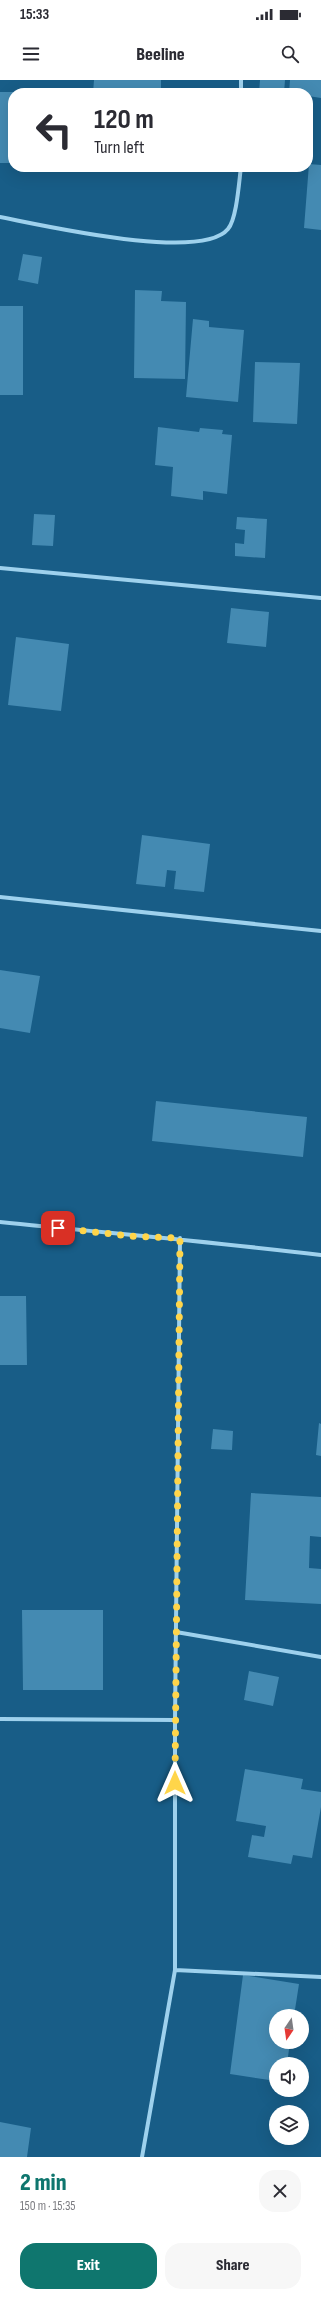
<!DOCTYPE html>
<meta charset="utf-8">
<style>
body{margin:0;font-family:"Sofia Sans Condensed",sans-serif;background:#f7f7f7;color:#2b2b33;height:100vh;display:flex;flex-direction:column;font-size:15px;white-space:nowrap}
*{box-sizing:border-box;margin:0}
p{font-size:13px;color:#7c7c81}
.icon{flex:none;width:22px;height:22px;fill:none;stroke:currentColor;stroke-width:2;stroke-linecap:round;stroke-linejoin:round}
.map{position:relative;height:2077px;overflow:hidden}
.details{display:flex;flex-direction:column;background:#fff;flex:1}
.details>*{flex:none}
.guide{position:absolute;left:8px;top:8px;width:305px;height:84px;border-radius:16px;box-shadow:0 4px 16px #0002;background:#fff;color:#2b2b33;overflow:hidden}
.needle{width:26px;rotate:193deg}
.tools{position:absolute;left:269px;top:1929px;display:grid;gap:8px}
.tools a{display:grid;place-items:center;width:40px;height:40px;border-radius:50%;background:#fff;box-shadow:0 4px 16px #0002;font-size:20px}
.pin{position:absolute;display:grid;place-items:center;width:34px;height:34px;color:#fff;margin:-17px;border-radius:8px;box-shadow:0 2px 6px #0006}
.me{position:absolute;width:44px;margin:-22px;rotate:0deg;stroke-linejoin:round;filter:drop-shadow(0 0 3px #0008)}
.turn{display:flex;align-items:center;gap:14px;height:84px;padding:0 20px;font-size:18px}
.turn .icon{width:52px;height:52px;stroke-width:2.5}
.turn b{display:block;font-size:28px;line-height:34px}
.round{display:grid;place-items:center;flex:none;width:42px;height:42px;border-radius:16px;background:#f7f7f7}
.summary{display:flex;align-items:center;justify-content:space-between;height:68px;padding:0 20px}
h1{font-size:24px;font-weight:800;line-height:30px;color:#0f766e}
.button{display:flex;gap:8px;margin-top:auto;padding:8px 20px}
.button a{flex:1;height:46px;border-radius:16px;background:#0f766e;color:#fff;font-size:16px;font-weight:800;line-height:46px;text-align:center}
.button a+a{background:#f7f7f7;color:#2b2b33}
.status{display:flex;justify-content:space-between;align-items:center;height:28px;padding:0 20px;background:#fff;direction:ltr}
.status svg{height:11px;fill:currentColor}
header{display:flex;justify-content:space-between;align-items:center;height:52px;padding:0 20px;background:#fff;font-size:18px;font-weight:800}
.map>svg:first-child{display:block}
.building{fill:#448ab2}
.lines{fill:none;stroke-linecap:round;stroke-linejoin:round}
.street{stroke:#9ed1ed;stroke-width:4}
.route{stroke:#ffd54a;stroke-width:7;stroke-dasharray:0 12.6}
</style>
<div class="status"><b>15:33</b><svg viewBox="0 0 49 12"><path d="M0 12V9h3v3zM5 12V6h3v6zM10 12V3h3v9zM15 12V0h3v12zM26 1h20v11H26zM47 4h2v5h-2z"/></svg></div>
<header><svg class="icon" aria-label="menu" viewBox="0 0 24 24"><path d="M4 6h16M4 12h16M4 18h16"/></svg>Beeline<svg class="icon" aria-label="search" viewBox="0 0 24 24"><circle cx="10" cy="10" r="6"/><path d="M15 15l6 6"/></svg></header>
<div class="map">
<svg width="321" height="2077" viewBox="0 0 321 2077">
<rect width="100%" height="100%" fill="#185d87"/>
<path class="building" d="M94,0H161V13H93Z
M260,0H285L284,13H259Z
M290,0H321V18L308,16V13H289Z
M0,12H13V83H0Z
M309,84L321,85V150L304,148Z
M23,174L42,177L38,204L18,200Z
M135,210L162,211L161,221L186,222L185,299L134,298Z
M0,226H23V315H0Z
M193,239L209,241V247L244,250L238,322L186,317Z
M255,282L300,283L297,344L253,342Z
M158,347L199,352L200,348L223,350L222,354L232,355L227,414L203,411V420L171,416L173,387L155,385Z
M34,434L55,435L53,466L32,465Z
M237,437L267,439L265,478L235,476V463L244,464L245,450L236,449Z
M231,528L269,532L266,567L227,563Z
M16,557L69,564L61,631L8,625Z
M142,755L210,764L204,812L174,809L176,791L167,790L165,807L136,804Z
M0,890L40,896L30,953L0,948Z
M156,1021L307,1037L303,1077L152,1061Z
M0,1216H26L27,1285H0Z
M319,1343L321,1344V1376L316,1375Z
M213,1349L233,1351L232,1370L211,1369Z
M251,1413L321,1417V1457L310,1456L309,1488L321,1489V1524L245,1520Z
M22,1530H103V1610H23Z
M249,1591L279,1597L273,1626L244,1620Z
M245,1689L303,1699L301,1709L321,1712V1727L312,1778L293,1775L291,1784L248,1777L252,1755L264,1757L266,1746L236,1741Z
M243,1895L299,1904L294,1936H276V1962H290L287,1984H276V2001L230,1994Z
M0,2042L31,2048L27,2077H0Z"/>
<g class="lines">
<path class="street" d="M241,0V13
M0,137C42,145 201,182 228,149C237,138 239,101 241,87
M0,488L321,518
M0,817L321,851
M0,1142C107,1153 214,1162 321,1175
M176,1552L321,1577
M0,1639L175,1640
M175,1890L321,1897
M142,2077L175,1890V1640L180,1158"/>
</g>
<g class="lines">
<path class="route" d="M58,1148L130,1156L180,1158L175,1703"/>
</g>
</svg>
<div class="tools">
<a><svg class="needle" viewBox="-14 -14 28 28"><path d="M0-13l5 13h-10z" fill="#e53935"/><path d="M0 13l5-13h-10z" fill="#7c7c81"/></svg></a>
<a><svg class="icon" aria-label="sound" viewBox="0 0 24 24"><path d="M4 9h4l5-4v14l-5-4H4zM17 9q2 3 0 6"/></svg></a>
<a><svg class="icon" aria-label="layers" viewBox="0 0 24 24"><path d="M12 4l9 5-9 5-9-5zM3 14l9 5 9-5"/></svg></a>
</div>
<div class="pin" style="left:58px;top:1148px;background:#d93025"><svg class="icon" aria-label="arrive" viewBox="0 0 24 24"><path d="M6 21V4h12l-3 4 3 4H6"/></svg></div>
<svg class="me" style="left:175px;top:1703px" viewBox="-20 -20 40 40"><path d="M0-17L14 15 0 8-14 15z" fill="#ffd54a" stroke="#fff" stroke-width="4"/></svg>
<div class="guide">
<div class="turn"><svg class="icon" aria-label="left" viewBox="0 0 24 24"><path d="M17 20v-9H6M10 6l-5 5 5 5"/></svg><div><b>120 m</b>Turn left</div></div>
</div>
</div>
<section class="details">
<div class="summary"><div><h1>2 min</h1><p>150 m · 15:35</p></div><a class="round"><svg class="icon" aria-label="close" viewBox="0 0 24 24"><path d="M6 6l12 12M18 6L6 18"/></svg></a></div>
<div class="button"><a>Exit</a><a>Share</a></div>
</section>
